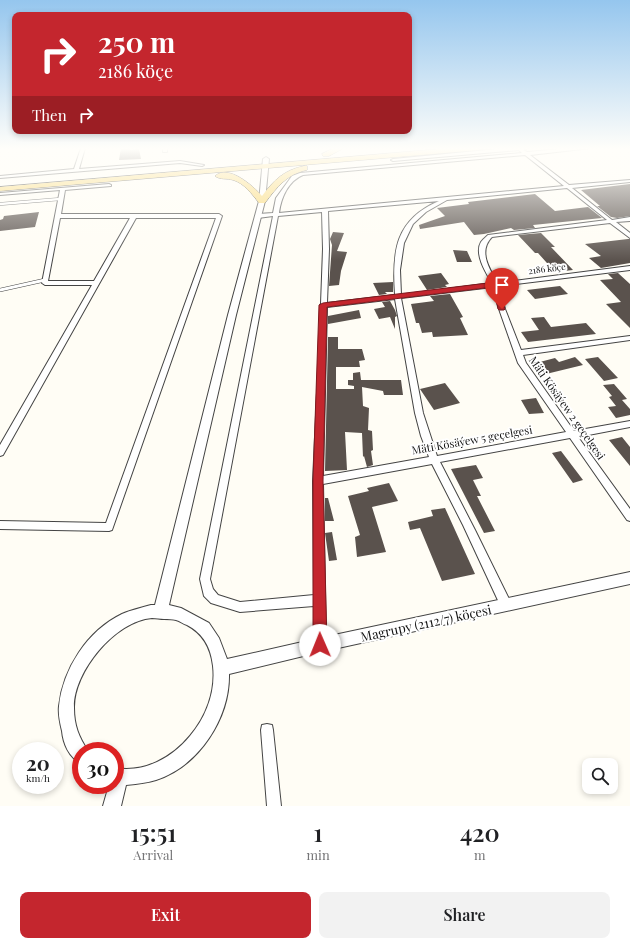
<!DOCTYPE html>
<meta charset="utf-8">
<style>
body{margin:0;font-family:"Playfair Display",serif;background:#f2f2f2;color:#202124;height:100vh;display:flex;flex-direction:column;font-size:15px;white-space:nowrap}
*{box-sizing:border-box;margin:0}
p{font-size:13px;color:#757577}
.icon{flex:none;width:22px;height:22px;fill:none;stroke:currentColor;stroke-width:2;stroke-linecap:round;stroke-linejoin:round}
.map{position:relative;height:806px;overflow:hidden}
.panel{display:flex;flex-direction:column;background:#fff;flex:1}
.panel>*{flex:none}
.banner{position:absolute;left:12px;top:12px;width:400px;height:122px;border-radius:8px;box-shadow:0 2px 6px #0003;background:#c4262e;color:#fff;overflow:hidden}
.controls{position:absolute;left:582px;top:758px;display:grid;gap:8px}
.controls a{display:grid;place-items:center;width:36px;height:36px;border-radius:8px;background:#fff;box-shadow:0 2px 6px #0003;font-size:20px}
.speed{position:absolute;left:12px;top:742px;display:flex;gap:8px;font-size:20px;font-weight:700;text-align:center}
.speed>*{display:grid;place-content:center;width:52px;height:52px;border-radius:50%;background:#fff;box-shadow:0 2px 6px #0003;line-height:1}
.speed small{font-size:10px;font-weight:400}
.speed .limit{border:6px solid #d22;background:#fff;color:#111}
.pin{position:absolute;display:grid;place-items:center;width:34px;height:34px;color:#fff;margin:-41px -17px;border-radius:50% 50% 50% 0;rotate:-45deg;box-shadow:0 0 4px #0007}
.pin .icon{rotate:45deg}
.me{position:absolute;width:44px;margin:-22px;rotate:359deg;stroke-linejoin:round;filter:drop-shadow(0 0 3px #0008)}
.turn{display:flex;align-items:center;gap:14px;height:84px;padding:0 20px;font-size:18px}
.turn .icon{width:52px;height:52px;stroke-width:2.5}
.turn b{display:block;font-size:28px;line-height:34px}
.then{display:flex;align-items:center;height:38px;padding:0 20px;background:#0003;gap:8px;font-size:15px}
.eta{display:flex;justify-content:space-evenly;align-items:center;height:68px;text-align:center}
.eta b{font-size:24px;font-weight:600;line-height:28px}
.cta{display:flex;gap:8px;margin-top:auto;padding:8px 20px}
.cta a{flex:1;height:46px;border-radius:8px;background:#c4262e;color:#fff;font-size:16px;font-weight:600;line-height:46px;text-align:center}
.cta a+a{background:#f2f2f2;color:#202124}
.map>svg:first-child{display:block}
.building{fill:#5a524d}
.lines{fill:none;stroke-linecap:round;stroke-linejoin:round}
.service-far1-casing{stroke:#444;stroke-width:3.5}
.service-casing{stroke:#444;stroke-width:4}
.minor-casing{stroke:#444;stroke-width:2}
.tertiary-casing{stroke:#444;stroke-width:2}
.primary-casing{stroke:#222;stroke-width:1}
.service-far1{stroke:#fff;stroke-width:2.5}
.service{stroke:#fff;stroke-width:3}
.minor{fill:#fff;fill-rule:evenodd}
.tertiary{fill:#fff;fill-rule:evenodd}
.primary{fill:#f9d66b;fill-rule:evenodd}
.route{fill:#c4262e;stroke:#7f191e}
.labels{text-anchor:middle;stroke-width:4;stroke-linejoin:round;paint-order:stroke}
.far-street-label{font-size:9px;fill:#111;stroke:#fff}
.street-label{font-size:11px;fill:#111;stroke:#fff}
.near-street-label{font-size:13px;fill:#111;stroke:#fff}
</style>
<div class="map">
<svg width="630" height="806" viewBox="0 0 630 806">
<rect width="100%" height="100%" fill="#fffdf5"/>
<path class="building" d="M121,148H130V150L139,149L141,159L119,160Z
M630,184V216L617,218L611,217L597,206H600L581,190Z
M535,194L555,211L588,207L602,218L533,225L535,228L514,230L511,228L484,234L474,235L464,222L420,229L419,225L445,216L437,208L469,204L468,202Z
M39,212L35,227L0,231V220L3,219L4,216Z
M333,232L344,233L337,251L347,252L341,271L339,285L329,286L332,245L330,239Z
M541,233L555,247H551L573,270L555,272L538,253H535L518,235Z
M628,239H630V263L601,268L589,258L601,256L585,244Z
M453,250L467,251L472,262H457Z
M441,273L449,284L445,285L447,287L427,290L418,276Z
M618,273L630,284V328L606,304L621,302L600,280L613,279L608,274Z
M393,282V292H385L387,294L379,295L373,283Z
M560,286L568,294L535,299L527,290Z
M450,294L463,317L460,318L468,335L433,337L432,332L422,333L419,323H416L411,304L434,301L430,296Z
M390,301L395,310L397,316L395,317V329L390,317L379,319L374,309L385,307L382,302Z
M359,310L361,318L328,324V316Z
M544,317L551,327L586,323L596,334L528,342L521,332L539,330L531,318Z
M328,337H338V349H362L365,360L359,361L360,367H336V389H354V386L348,385V380H353V373L360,372L361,380H401L403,395H384L383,391L362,387L363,406L369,408L368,430L372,431L373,450L371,451L373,465L367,467L364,456L363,457L362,433L345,432L347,470L325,471Z
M575,357L583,365L546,374L536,363L555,358L559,362Z
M598,357L618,378L604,381L585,359Z
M445,383L460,403L434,410L420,389Z
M614,384L627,399L622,400L630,409V415L616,418L608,407L616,406L609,397L612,396L603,385Z
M536,398L544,413L529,414L521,400Z
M622,437L630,447V466L609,440Z
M561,451L583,480L573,483L552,453Z
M476,465L483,478L473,480L481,496H477L495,531L484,533L451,469Z
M389,483L398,501L372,507L386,552L357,557L355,537L360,535L348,496L369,491L367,488Z
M325,498H328L334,521H325Z
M445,508L475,574L442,581L420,528L410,530L408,522L433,516L431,510Z
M332,532L337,560L329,561L325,533Z"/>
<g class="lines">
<g class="service-far1-casing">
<path id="service-far1" d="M0,204L60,199"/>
</g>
<g class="service-casing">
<path id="service" d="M0,290L45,280"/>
</g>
<g class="minor-casing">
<path id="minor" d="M81,148H85L79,169L180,161L204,165L202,166L180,163L0,178V176L74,169Z
M163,148H167V152H163Z
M508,148H528L523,150L527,152L571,148H591L530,155L569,185L630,180V182L572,188L612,220L630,217V221L616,222L630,233V238L610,223L492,237C478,251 489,269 498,283L630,266V270L499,286L505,309L521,350L630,336V340L523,355L526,363L574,431L630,421V427L578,437L630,509V521L627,520L570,438L440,462L475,530L510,601L511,605L510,609L506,610L502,609L463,525L432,464L323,484L326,645L324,649L320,651L316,649L314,645V606L240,612L211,603L204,596L200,579L273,216L258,218L255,216L258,214L273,213L276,198L292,176L300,173L522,153L519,150L393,161L391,160L393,159ZM525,155L564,186L279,213C281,198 288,181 303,175ZM567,188L607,220L488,235C486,237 483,239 481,242C474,254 486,273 492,283L401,295L400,270L404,243L413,224L426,212L447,200ZM439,201C395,220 392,251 395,295L327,303L329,249L328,211ZM322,212L323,249L321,304L320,305L321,306L313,481L314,595L240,602L218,595L213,589L210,579L278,216ZM493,287L499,309L518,363L566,432L437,456L423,413L401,298ZM395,299L415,413L421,436L429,457L323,476L327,307Z
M109,184L111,185V186L65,190L61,214H219L222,216L112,530L109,531L0,529V521L106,523L216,218H136L3,455L0,456V445L92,285H45L42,283L60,190L0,195V193ZM60,218H130L94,281H48Z
M267,724L272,725L273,730L281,806H267L261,730L262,725Z"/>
</g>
<g class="tertiary-casing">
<path id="tertiary" d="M266,157L269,159L265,201L236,315L169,605L181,608L209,623L219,638L227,659L320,638L630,572V584L320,652L229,674C230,718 199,766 156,780C146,783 136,784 126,785L121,806H103L109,785H115V768C144,773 172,758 190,736C206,717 216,692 213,666C211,648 204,634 187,625C183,624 180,621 176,620C172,619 168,619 164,619C160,619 156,618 152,618C115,621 73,672 74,708C74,726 79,737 88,751H81V763C69,758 63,743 62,731C60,723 58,714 59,706C63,669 87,631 122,614C131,610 141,608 151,605H155L228,315L259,201L263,159Z"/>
</g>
<g class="primary-casing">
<path id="primary" d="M334,148H344L329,156H323L322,154Z
M451,148H482L479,150L0,191V187Z
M304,166H307V170C287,174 277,187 265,203H259C252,194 244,183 233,180C227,178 220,180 215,176C229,164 253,186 262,196C274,180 284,170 304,166Z"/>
</g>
<use href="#service-far1" class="service-far1"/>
<use href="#service" class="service"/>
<use href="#minor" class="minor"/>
<use href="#tertiary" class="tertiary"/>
<use href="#primary" class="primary"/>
</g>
<linearGradient id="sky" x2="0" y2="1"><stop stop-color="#95c6ee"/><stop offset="0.57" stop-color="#fffefa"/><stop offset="1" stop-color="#fffefa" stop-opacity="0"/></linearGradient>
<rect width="630" height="261" fill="url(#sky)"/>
<path class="route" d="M496,282L499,284L505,309L504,310H499L498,309L493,287L327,307L323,481L327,645L325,650L320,652L315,650L313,645V481L319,305L323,303Z"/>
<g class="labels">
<g class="far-street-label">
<text transform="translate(547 269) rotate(-7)" y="3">2186 köçe</text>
</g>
<g class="street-label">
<text transform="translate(567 408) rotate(55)" y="4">Mäti Kösäýew 2 geçelgesi</text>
<text transform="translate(472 440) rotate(-10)" y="4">Mäti Kösäýew 5 geçelgesi</text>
</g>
<g class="near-street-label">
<text transform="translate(426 623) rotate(-12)" y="5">Magrupy (2112/7) köçesi</text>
</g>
</g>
</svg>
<div class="controls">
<a><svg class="icon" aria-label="search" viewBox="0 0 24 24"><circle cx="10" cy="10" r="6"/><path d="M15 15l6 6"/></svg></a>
</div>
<div class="speed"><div>20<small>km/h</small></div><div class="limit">30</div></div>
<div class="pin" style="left:502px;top:309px;background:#d93025"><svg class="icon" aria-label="arrive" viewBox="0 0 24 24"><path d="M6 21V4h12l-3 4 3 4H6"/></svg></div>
<svg class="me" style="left:320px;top:645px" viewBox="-20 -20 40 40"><circle r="19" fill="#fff"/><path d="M0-13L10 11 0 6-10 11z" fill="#c4262e"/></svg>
<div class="banner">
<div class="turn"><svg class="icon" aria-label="right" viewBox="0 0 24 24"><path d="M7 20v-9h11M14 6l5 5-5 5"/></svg><div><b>250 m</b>2186 köçe</div></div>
<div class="then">Then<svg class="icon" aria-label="right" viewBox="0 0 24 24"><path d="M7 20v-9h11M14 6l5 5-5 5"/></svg></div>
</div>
</div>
<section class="panel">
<div class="eta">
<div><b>15:51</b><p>Arrival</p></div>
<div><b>1</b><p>min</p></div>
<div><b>420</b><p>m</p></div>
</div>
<div class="cta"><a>Exit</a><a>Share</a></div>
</section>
